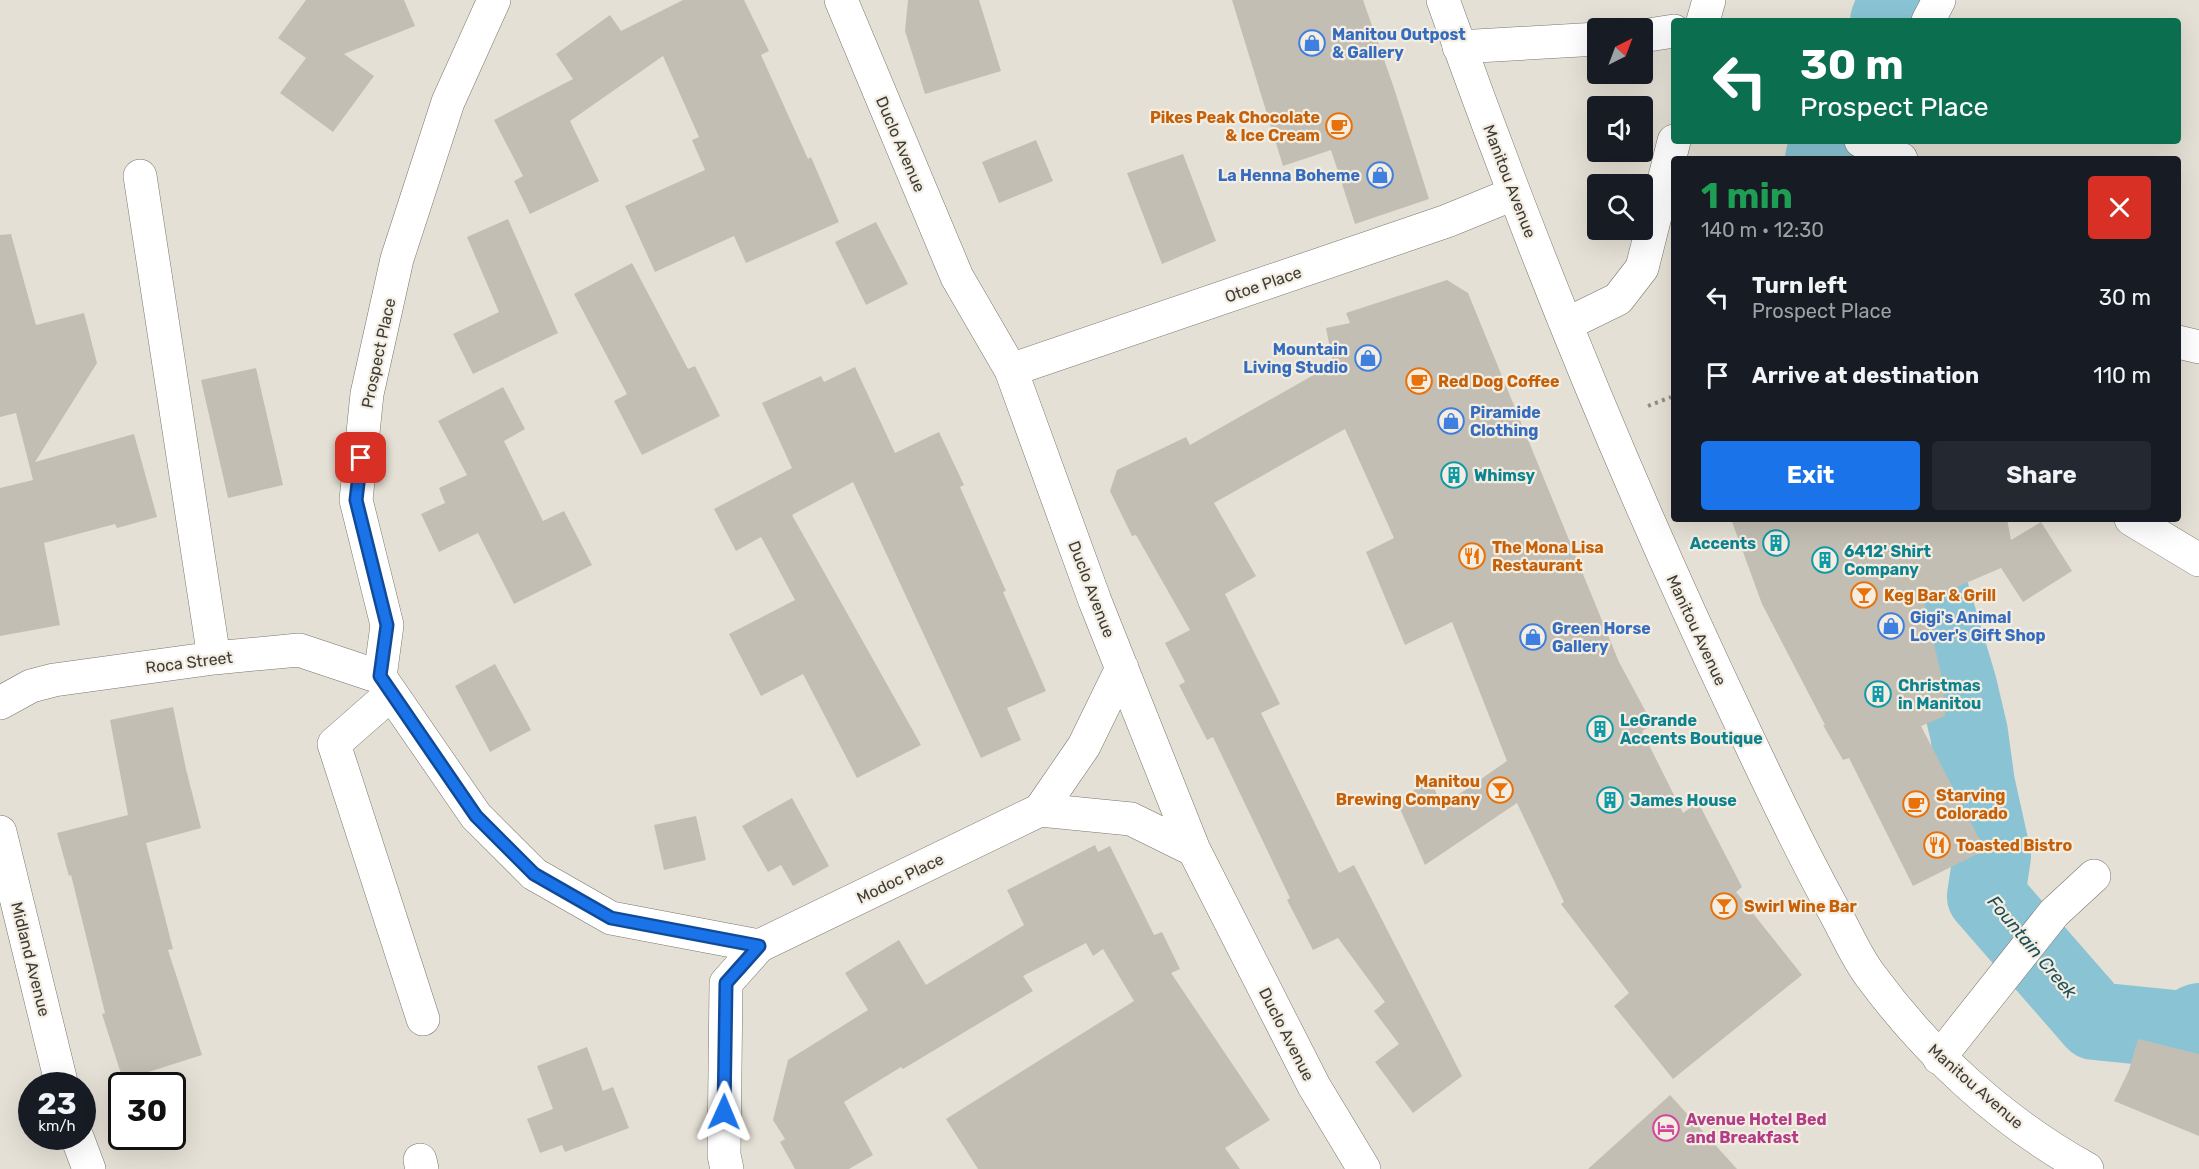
<!DOCTYPE html>
<meta charset="utf-8">
<style>
body{margin:0;font-family:Rubik,sans-serif;background:#242831;color:#f1f3f6;height:100vh;display:flex;flex-direction:column;font-size:22px;white-space:nowrap}
*{box-sizing:border-box;margin:0}
p{font-size:20px;color:#9ea1a6}
.icon{flex:none;width:33px;height:33px;fill:none;stroke:currentColor;stroke-width:2;stroke-linecap:round;stroke-linejoin:round}
.map{position:relative;flex:1;overflow:hidden}
.side{position:absolute;left:1671px;top:156px;width:510px;height:366px;display:flex;flex-direction:column;background:#171b24;border-radius:6px;box-shadow:0 6px 24px #0002}
.side>*{flex:none}
.hud{position:absolute;left:1671px;top:18px;width:510px;height:126px;border-radius:6px;box-shadow:0 6px 24px #0002;background:#0b6e4f;color:#fff;overflow:hidden}
.needle{width:39px;rotate:42deg}
.tools{position:absolute;left:1587px;top:18px;display:grid;gap:12px}
.tools a{display:grid;place-items:center;width:66px;height:66px;border-radius:6px;background:#171b24;box-shadow:0 6px 24px #0002;font-size:30px}
.speed{position:absolute;left:18px;top:1072px;display:flex;gap:12px;font-size:30px;font-weight:700;text-align:center}
.speed>*{display:grid;place-content:center;width:78px;height:78px;border-radius:50%;background:#171b24;box-shadow:0 6px 24px #0002;line-height:1}
.speed small{font-size:15px;font-weight:400}
.speed .limit{border:3px solid #111;border-radius:9px;background:#fff;color:#111}
.pin{position:absolute;display:grid;place-items:center;width:51px;height:51px;color:#fff;margin:-26px;border-radius:12px;box-shadow:0 3px 9px #0006}
.me{position:absolute;width:66px;margin:-33px;rotate:1deg;stroke-linejoin:round;filter:drop-shadow(0 0 4px #0008)}
.turn{display:flex;align-items:center;gap:21px;height:126px;padding:0 30px;font-size:27px}
.turn .icon{width:78px;height:78px;stroke-width:2.5}
.turn b{display:block;font-size:42px;line-height:51px}
.round{display:grid;place-items:center;flex:none;width:63px;height:63px;border-radius:6px;background:#242831}
.head{display:flex;align-items:center;justify-content:space-between;height:102px;padding:0 30px}
h1{font-size:36px;font-weight:700;line-height:45px;color:#1e9e55}
.primary-button{display:flex;gap:12px;margin-top:auto;padding:12px 30px}
.primary-button a{flex:1;height:69px;border-radius:6px;background:#1a73e8;color:#fff;font-size:24px;font-weight:700;line-height:69px;text-align:center}
.primary-button a+a{background:#242831;color:#f1f3f6}
ul{padding:0;list-style:none}
li{display:flex;align-items:center;gap:18px;height:78px;padding:0 30px}
li div{flex:1}
li b{display:block;font-size:22px}
li em{font-style:normal}
.map>svg:first-child{display:block}
.lines{fill:none;stroke-linecap:round;stroke-linejoin:round}
.river{stroke:#8ac4d4;stroke-width:78}
.building{fill:#c3beb3}
.minor-casing{stroke:#7b766d;stroke-width:34}
.major-casing{stroke:#7b766d;stroke-width:34}
.path{stroke:#8f8c84;stroke-width:4;stroke-dasharray:3 4.5;stroke-linecap:butt}
.minor{stroke:#fff;stroke-width:33}
.major{stroke:#fff;stroke-width:33}
.route-casing{stroke:#114b97;stroke-width:15}
.route{stroke:#1a73e8;stroke-width:10}
.labels{text-anchor:middle;stroke-width:4.5;stroke-linejoin:round;paint-order:stroke}
.shop-label{font-size:16px;font-weight:bold;fill:#366cbe;stroke:#f3ede2;text-anchor:start}
.food-label{font-size:16px;font-weight:bold;fill:#c56008;stroke:#f3ede2;text-anchor:start}
.street-label{font-size:16px;fill:#3e3c38;stroke:#f3ede2}
.culture-label{font-size:16px;font-weight:bold;fill:#0d838f;stroke:#f3ede2;text-anchor:start}
.hotel-label{font-size:16px;font-weight:bold;fill:#b23c85;stroke:#f3ede2;text-anchor:start}
.water-label{font-size:18px;font-style:italic;fill:#1d4f5b;stroke:#f3ede2}
</style>
<div class="map">
<svg width="2199" height="1169" viewBox="0 0 2199 1169">
<rect width="100%" height="100%" fill="#e5e0d5"/>
<g class="lines">
<path class="river" d="M1889,21L1897,0
M1824,159L1829,141
M1908,519L1958,686L1969,733L1976,784L1992,856L1986,896L2095,1021L2184,1030L2199,1022"/>
</g>
<path class="building" d="M306,0H404L415,26L344,54L374,76L333,132L280,93L306,58L278,38Z
M683,0H744L769,51L761,55L808,159L811,157L839,222L746,263L734,236L655,272L625,206L705,170L692,140L699,137L663,56L570,121L599,181L530,214L514,181L523,176L494,120L573,79L556,54L610,15L621,31Z
M908,0H979L1001,71L925,94L905,31Z
M1232,0H1363L1394,88L1429,199L1355,224L1331,150L1283,166Z
M1036,140L1053,181L999,203L982,162Z
M1183,154L1216,241L1162,264L1127,173Z
M508,219L558,333L473,374L453,334L499,312L467,237Z
M876,222L908,284L866,305L835,242Z
M11,234L36,325L84,313L97,363L35,462L134,434L157,517L117,528L115,524L44,543L60,625L0,636V488L33,480L16,413L0,417V235Z
M632,263L688,369L695,366L720,416L642,455L614,401L627,394L574,294Z
M1447,280L1468,293L1619,662L1653,725L1642,731L1683,813L1698,802L1742,887L1736,892L1802,975L1673,1079L1614,1006L1629,993L1561,904L1564,902L1517,803L1425,865L1397,802L1430,779L1442,806L1507,761L1452,622L1405,645L1366,552L1394,538L1345,429L1214,503L1256,576L1225,594L1280,704L1261,713L1339,873L1354,865L1462,1076L1413,1113L1375,1062L1399,1044L1374,1011L1385,1002L1338,938L1313,950L1287,900L1290,898L1213,737L1207,740L1179,685L1185,682L1165,643L1190,630L1136,535L1132,536L1110,491L1117,470L1186,437L1190,445L1333,364L1326,328L1350,323L1346,313Z
M855,367L895,453L939,432L964,485L960,487L1006,591L1003,592L1046,691L1007,708L1021,740L981,758L853,482L792,515L921,745L857,778L803,674L761,696L729,634L795,600L761,537L736,551L714,509L792,468L762,403L821,376L824,382Z
M256,368L283,485L228,498L201,380Z
M503,387L525,429L504,441L543,521L564,511L592,565L514,604L478,533L439,552L421,514L445,503L439,488L467,475L438,421Z
M1731,519H2007L2011,540L2041,522L2072,571L2023,602L2001,568L1924,601L1944,687L1945,716L1921,726L1985,850L1913,886L1849,758L1843,760L1823,725H1825L1762,604Z
M495,664L531,730L490,752L455,686Z
M173,707L186,769L201,828L146,843L173,949L168,950L202,1055L123,1080L102,1014L105,1013L71,875L69,876L57,833L128,815L110,720Z
M792,798L829,866L793,886L781,865L768,872L742,826Z
M696,816L706,860L664,870L654,825Z
M1095,845L1098,852L1110,846L1154,935L1162,932L1180,969L1171,973L1270,1120L1225,1148L1240,1169H978L946,1119L1134,1001L1103,949L1093,956L1086,943L1023,976L1033,991L903,1069L901,1067L844,1102L873,1155L849,1169H795L780,1142L785,1139L773,1120L788,1060L868,1010L845,973L899,940L926,985L1024,925L1007,890Z
M2138,1039L2199,1054V1136L2114,1101L2129,1070Z
M587,1047L603,1091L613,1087L629,1128L565,1152L562,1145L540,1153L527,1119L553,1109L537,1066Z
M1670,1095L1737,1169H1588Z"/>
<g class="lines">
<g class="minor-casing">
<path id="minor" d="M494,0L448,102L397,259L367,394L356,500L387,625L380,677L476,816L534,874L611,918L759,946L726,983L724,1155L727,1169
M841,0L957,277L1011,370L1095,601L1194,850L1314,1086L1364,1169
M1703,21L1709,0
M1928,21L1939,0
M1642,36L1674,31
M1459,47L1598,39
M1861,141L1901,159
M140,176L214,658
M1567,324L1618,299L1642,268L1674,141
M2178,342L2199,347
M1011,370L1447,221L1513,194
M2131,519L2199,560
M391,694L334,744L423,1019
M0,703L31,686L54,680L214,658L299,650L380,677
M1040,810L1131,819L1194,850
M0,832L62,1086
M759,946L1040,810L1084,746L1122,668
M1939,1058L2054,913L2094,876
M77,1137L89,1169
M420,1160L422,1169"/>
</g>
<g class="major-casing">
<path id="major" d="M1443,0C1529,242 1626,481 1736,713C1767,779 1798,845 1833,909C1845,930 1855,955 1870,975C1927,1053 2002,1122 2087,1169"/>
</g>
<path class="path" d="M1648,406L1671,397"/>
<use href="#minor" class="minor"/>
<use href="#major" class="major"/>
</g>
<g class="lines">
<g class="route-casing">
<path id="route" d="M361,458L356,500L387,625L380,676L476,816L534,874L611,918L759,946L726,983L724,1112"/>
</g>
<use href="#route" class="route"/>
</g>
<defs>
<g id="shop-ring" transform="scale(1.35)"><circle r="9.5" fill="#f3ede2" stroke="#3f7fe0" stroke-width="1.5"/><path d="M-5-2.5h2.3a2.7 3.5 0 0 1 5.4 0H5L5.5 6h-11ZM-1.5-2.5h3a1.5 2.3 0 0 0-3 0Z" fill="#3f7fe0"/></g>
<g id="cafe-ring" transform="scale(1.35)"><circle r="9.5" fill="#f3ede2" stroke="#e8710a" stroke-width="1.5"/><path d="M-5.5-4.5H6V0H3Q3 3.5 0 3.5H-2.5Q-5.5 3.5-5.5 0ZM3-3.2v2h1.7v-2ZM-6 4.5H4V6H-6Z" fill="#e8710a"/></g>
<g id="building-ring" transform="scale(1.35)"><circle r="9.5" fill="#f3ede2" stroke="#0f9aa8" stroke-width="1.5"/><path d="M-4-6H4V6H1V3H-1V6H-4ZM-2.5-4.3h1.7v1.8h-1.7ZM.8-4.3h1.7v1.8H.8ZM-2.5-1h1.7V.8h-1.7ZM.8-1h1.7V.8H.8Z" fill="#0f9aa8"/></g>
<g id="restaurant-ring" transform="scale(1.35)"><circle r="9.5" fill="#f3ede2" stroke="#e8710a" stroke-width="1.5"/><path d="M-5-6h1v4h1v-4h1v4h1v-4h1v5L-1.5 .5V6h-2V.5L-5-1ZM5-6V6H3V1.5H1.5Q1.5-4 5-6Z" fill="#e8710a"/></g>
<g id="bar-ring" transform="scale(1.35)"><circle r="9.5" fill="#f3ede2" stroke="#e8710a" stroke-width="1.5"/><path d="M-6-5H6L.8 .8V4.5H3.5V6h-7V4.5H-.8V.8Z" fill="#e8710a"/></g>
<g id="hotel-ring" transform="scale(1.35)"><circle r="9.5" fill="#f3ede2" stroke="#d1479c" stroke-width="1.5"/><path d="M-6-4.5h1.5V1H6V5H4.5V3h-9V5H-6ZM-4 0a1.8 1.8 0 1 1 3.6 0ZM.5 0V-2.5h3Q6-2.5 6 0Z" fill="#d1479c"/></g>
</defs>
<g fill-rule="evenodd">
<use href="#shop-ring" x="1312" y="43"/>
<use href="#cafe-ring" x="1339" y="126"/>
<use href="#shop-ring" x="1380" y="175"/>
<use href="#shop-ring" x="1368" y="358"/>
<use href="#cafe-ring" x="1419" y="381"/>
<use href="#shop-ring" x="1451" y="421"/>
<use href="#building-ring" x="1454" y="475"/>
<use href="#building-ring" x="1776" y="543"/>
<use href="#restaurant-ring" x="1472" y="556"/>
<use href="#building-ring" x="1825" y="560"/>
<use href="#bar-ring" x="1864" y="595"/>
<use href="#shop-ring" x="1891" y="626"/>
<use href="#shop-ring" x="1533" y="637"/>
<use href="#building-ring" x="1878" y="694"/>
<use href="#building-ring" x="1600" y="729"/>
<use href="#bar-ring" x="1500" y="790"/>
<use href="#building-ring" x="1610" y="800"/>
<use href="#cafe-ring" x="1916" y="804"/>
<use href="#restaurant-ring" x="1937" y="845"/>
<use href="#bar-ring" x="1724" y="906"/>
<use href="#hotel-ring" x="1666" y="1128"/>
</g>
<g class="labels">
<g class="shop-label">
<text x="1332" y="40">Manitou Outpost<tspan x="1332" dy="18">&amp; Gallery</tspan></text>
<text x="1360" y="181" text-anchor="end">La Henna Boheme</text>
<text x="1348" y="355" text-anchor="end">Mountain<tspan x="1348" dy="18">Living Studio</tspan></text>
<text x="1470" y="418">Piramide<tspan x="1470" dy="18">Clothing</tspan></text>
<text x="1910" y="623">Gigi's Animal<tspan x="1910" dy="18">Lover's Gift Shop</tspan></text>
<text x="1552" y="634">Green Horse<tspan x="1552" dy="18">Gallery</tspan></text>
</g>
<g class="food-label">
<text x="1320" y="123" text-anchor="end">Pikes Peak Chocolate<tspan x="1320" dy="18">&amp; Ice Cream</tspan></text>
<text x="1438" y="387">Red Dog Coffee</text>
<text x="1492" y="553">The Mona Lisa<tspan x="1492" dy="18">Restaurant</tspan></text>
<text x="1884" y="601">Keg Bar &amp; Grill</text>
<text x="1480" y="787" text-anchor="end">Manitou<tspan x="1480" dy="18">Brewing Company</tspan></text>
<text x="1936" y="801">Starving<tspan x="1936" dy="18">Colorado</tspan></text>
<text x="1956" y="851">Toasted Bistro</text>
<text x="1744" y="912">Swirl Wine Bar</text>
</g>
<g class="street-label">
<text transform="translate(901 144) rotate(67)" y="6">Duclo Avenue</text>
<text transform="translate(1510 181) rotate(69)" y="6">Manitou Avenue</text>
<text transform="translate(1263 284) rotate(-19)" y="6">Otoe Place</text>
<text transform="translate(378 353) rotate(-78)" y="6">Prospect Place</text>
<text transform="translate(1092 589) rotate(69)" y="6">Duclo Avenue</text>
<text transform="translate(1697 630) rotate(65)" y="6">Manitou Avenue</text>
<text transform="translate(189 662) rotate(-7)" y="6">Roca Street</text>
<text transform="translate(900 878) rotate(-26)" y="6">Modoc Place</text>
<text transform="translate(31 959) rotate(76)" y="6">Midland Avenue</text>
<text transform="translate(1287 1034) rotate(63)" y="6">Duclo Avenue</text>
<text transform="translate(1976 1086) rotate(41)" y="6">Manitou Avenue</text>
</g>
<g class="culture-label">
<text x="1474" y="481">Whimsy</text>
<text x="1756" y="549" text-anchor="end">Accents</text>
<text x="1844" y="557">6412' Shirt<tspan x="1844" dy="18">Company</tspan></text>
<text x="1898" y="691">Christmas<tspan x="1898" dy="18">in Manitou</tspan></text>
<text x="1620" y="726">LeGrande<tspan x="1620" dy="18">Accents Boutique</tspan></text>
<text x="1630" y="806">James House</text>
</g>
<g class="hotel-label">
<text x="1686" y="1125">Avenue Hotel Bed<tspan x="1686" dy="18">and Breakfast</tspan></text>
</g>
<g class="water-label">
<text transform="translate(2032 947) rotate(50)" y="6">Fountain Creek</text>
</g>
</g>
</svg>
<div class="tools">
<a><svg class="needle" viewBox="-14 -14 28 28"><path d="M0-13l5 13h-10z" fill="#e53935"/><path d="M0 13l5-13h-10z" fill="#9ea1a6"/></svg></a>
<a><svg class="icon" aria-label="sound" viewBox="0 0 24 24"><path d="M4 9h4l5-4v14l-5-4H4zM17 9q2 3 0 6"/></svg></a>
<a><svg class="icon" aria-label="search" viewBox="0 0 24 24"><circle cx="10" cy="10" r="6"/><path d="M15 15l6 6"/></svg></a>
</div>
<div class="speed"><div>23<small>km/h</small></div><div class="limit">30</div></div>
<div class="pin" style="left:361px;top:458px;background:#d93025"><svg class="icon" aria-label="arrive" viewBox="0 0 24 24"><path d="M6 21V4h12l-3 4 3 4H6"/></svg></div>
<svg class="me" style="left:724px;top:1112px" viewBox="-20 -20 40 40"><path d="M0-17L14 15 0 8-14 15z" fill="#1a73e8" stroke="#fff" stroke-width="4"/></svg>
<div class="hud">
<div class="turn"><svg class="icon" aria-label="left" viewBox="0 0 24 24"><path d="M17 20v-9H6M10 6l-5 5 5 5"/></svg><div><b>30 m</b>Prospect Place</div></div>
</div>
<section class="side">
<div class="head"><div><h1>1 min</h1><p>140 m · 12:30</p></div><a class="round" style="background:#d93025;color:#fff"><svg class="icon" aria-label="close" viewBox="0 0 24 24"><path d="M6 6l12 12M18 6L6 18"/></svg></a></div>
<ul>
<li><svg class="icon" aria-label="left" viewBox="0 0 24 24"><path d="M17 20v-9H6M10 6l-5 5 5 5"/></svg><div><b>Turn left</b><p>Prospect Place</p></div><em>30 m</em></li>
<li><svg class="icon" aria-label="arrive" viewBox="0 0 24 24"><path d="M6 21V4h12l-3 4 3 4H6"/></svg><div><b>Arrive at destination</b></div><em>110 m</em></li>
</ul>
<div class="primary-button"><a>Exit</a><a>Share</a></div>
</section>
</div>
